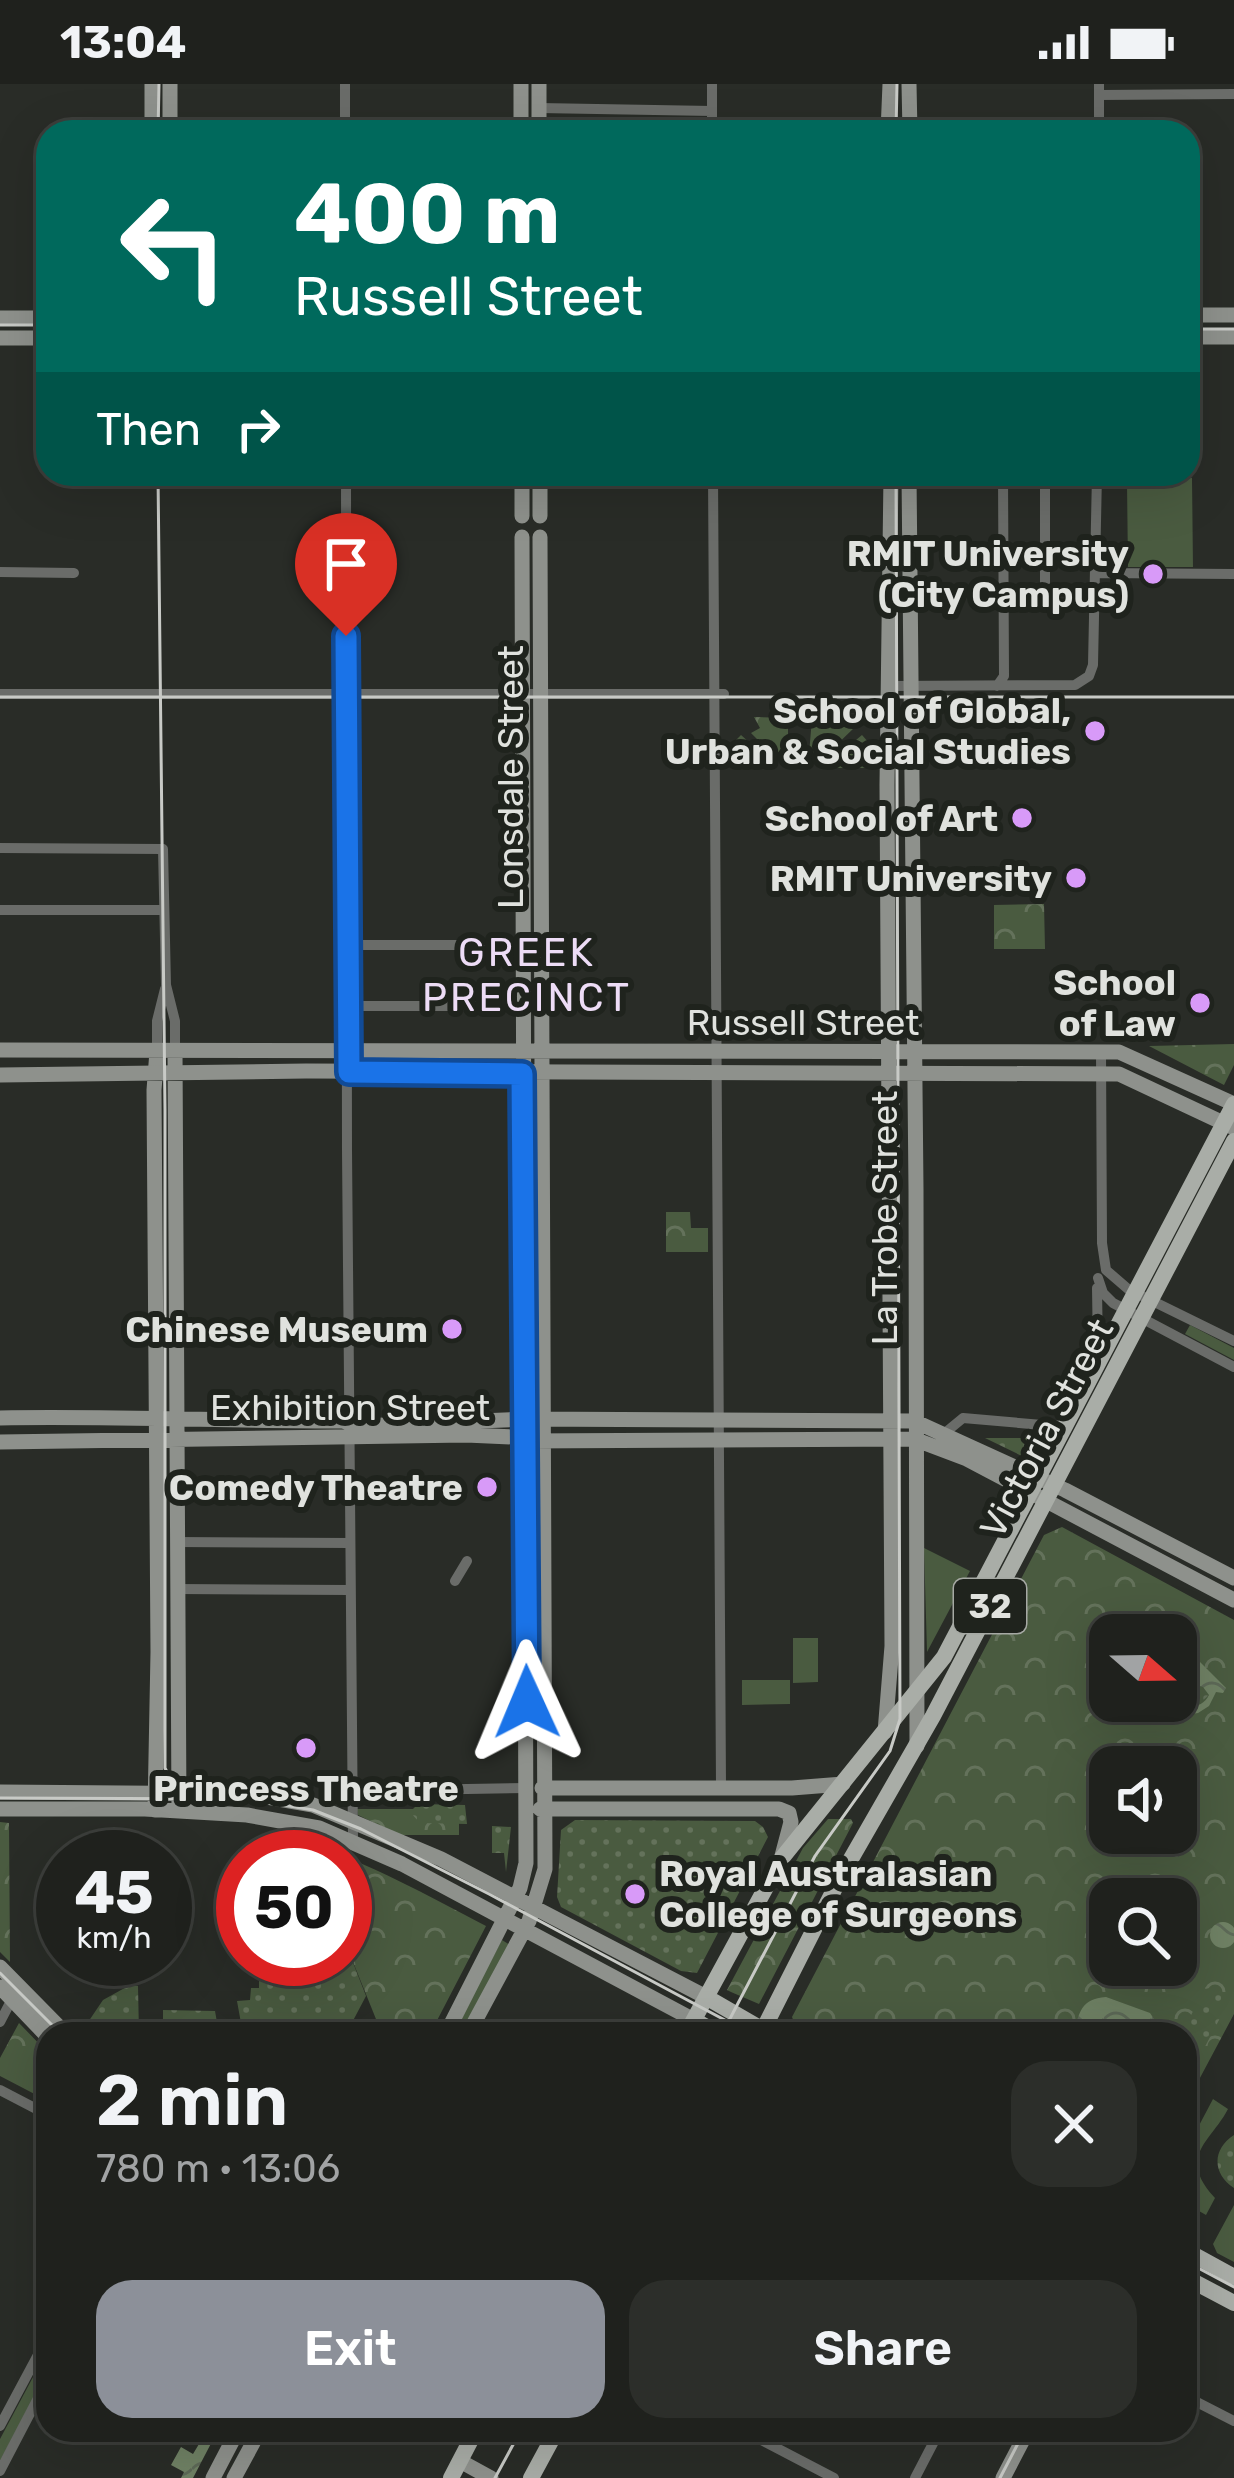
<!DOCTYPE html>
<meta charset="utf-8">
<style>
body{margin:0;font-family:Rubik,sans-serif;background:#2c2e2a;color:#f1f3f6;height:100vh;display:flex;flex-direction:column;font-size:45px;white-space:nowrap}
*{box-sizing:border-box;margin:0}
p{font-size:39px;color:#a1a3a4}
.icon{flex:none;width:66px;height:66px;fill:none;stroke:currentColor;stroke-width:2;stroke-linecap:round;stroke-linejoin:round}
.map{position:relative;flex:1;overflow:hidden}
.sheet{position:absolute;left:36px;top:1938px;width:1161px;height:420px;display:flex;flex-direction:column;background:#1f211d;border-radius:36px;box-shadow:0 12px 48px #0002,0 0 0 3px #3c3e3b}
.sheet>*{flex:none}
.hud{position:absolute;left:36px;top:36px;width:1164px;height:366px;border-radius:36px;box-shadow:0 12px 48px #0002,0 0 0 3px #3c3e3b;background:#00695c;color:#fff;overflow:hidden}
.needle{width:78px;rotate:110deg}
.controls{position:absolute;left:1089px;top:1530px;display:grid;gap:24px}
.controls a{display:grid;place-items:center;width:108px;height:108px;border-radius:24px;background:#1f211d;box-shadow:0 12px 48px #0002,0 0 0 3px #3c3e3b;font-size:60px}
.speed{position:absolute;left:36px;top:1746px;display:flex;gap:24px;font-size:60px;font-weight:700;text-align:center}
.speed>*{display:grid;place-content:center;width:156px;height:156px;border-radius:50%;background:#1f211d;box-shadow:0 12px 48px #0002,0 0 0 3px #3c3e3b;line-height:1}
.speed small{font-size:30px;font-weight:400}
.speed .limit{border:18px solid #d22;background:#fff;color:#111}
.pin{position:absolute;display:grid;place-items:center;width:102px;height:102px;color:#fff;margin:-123px -51px;border-radius:50% 50% 50% 0;rotate:-45deg;box-shadow:0 0 12px #0007}
.pin .icon{rotate:45deg}
.me{position:absolute;width:132px;margin:-66px;rotate:359deg;stroke-linejoin:round;filter:drop-shadow(0 0 9px #0008)}
.turn{display:flex;align-items:center;gap:42px;height:252px;padding:0 60px;font-size:54px}
.turn .icon{width:156px;height:156px;stroke-width:2.5}
.turn b{display:block;font-size:84px;line-height:102px}
.then{display:flex;align-items:center;height:114px;padding:0 60px;background:#0003;gap:24px;font-size:45px}
.round{display:grid;place-items:center;flex:none;width:126px;height:126px;border-radius:36px;background:#2c2e2a}
.summary{display:flex;align-items:center;justify-content:space-between;height:204px;padding:0 60px}
h1{font-size:72px;font-weight:600;line-height:90px}
.primary-button{display:flex;gap:24px;margin-top:auto;padding:24px 60px}
.primary-button a{flex:1;height:138px;border-radius:36px;background:#8c9099;color:#fff;font-size:48px;font-weight:600;line-height:138px;text-align:center}
.primary-button a+a{background:#2c2e2a;color:#f1f3f6}
.status{display:flex;justify-content:space-between;align-items:center;height:84px;padding:0 60px;background:#1f211d;direction:ltr}
.status svg{height:33px;fill:currentColor}
.map>svg:first-child{display:block}
.grass{fill:#4a5b40}
.park{fill:url(#park-crowns);fill-rule:evenodd}
.garden{fill:url(#garden-dots)}
.water{fill:url(#water-waves)}
.lines{fill:none;stroke-linecap:round;stroke-linejoin:round}
.street{stroke:#6a6c69;stroke-width:10}
.secondary{stroke:#8e918c;stroke-width:15}
.primary{stroke:#a9ada7;stroke-width:16}
.tram{stroke:#c8cac6;stroke-width:3}
.route-casing{stroke:#114b97;stroke-width:30}
.route{stroke:#1a73e8;stroke-width:21}
.poi-dot{fill:#d89af8;stroke:#1f231d;stroke-width:4.5}
.labels{text-anchor:middle;stroke-width:12;stroke-linejoin:round;paint-order:stroke}
.shield{fill:#1f231d;stroke:#a6a9a4;stroke-width:3}
.shield-label{font-size:33px;font-weight:bold;fill:#e0e2de}
.poi-label{font-size:36px;font-weight:bold;fill:#e0e2de;stroke:#1f231d;text-anchor:end}
.street-label{font-size:36px;fill:#e0e2de;stroke:#1f231d}
.neighbourhood-label{font-size:39px;letter-spacing:3px;fill:#eddcf6;stroke:#1f231d}
</style>
<div class="status"><b>13:04</b><svg viewBox="0 0 49 12"><path d="M0 12V9h3v3zM5 12V6h3v6zM10 12V3h3v9zM15 12V0h3v12zM26 1h20v11H26zM47 4h2v5h-2z"/></svg></div>
<div class="map">
<svg width="1234" height="2394" viewBox="0 0 1234 2394">
<defs>
<pattern id="park-crowns" width="20" height="18" patternUnits="userSpaceOnUse" patternTransform="scale(3)"><rect width="20" height="18" fill="#4a5b40"/><path d="M2 6a3 3 0 1 1 6 0M12 15a3 3 0 1 1 6 0" fill="none" stroke="#64725b"/></pattern>
<pattern id="garden-dots" width="8" height="8" patternUnits="userSpaceOnUse" patternTransform="scale(3)"><rect width="8" height="8" fill="#4a5b40"/><path d="M2 2h.1M6 6h.1" fill="none" stroke="#64725b" stroke-width="1.8" stroke-linecap="round"/></pattern>
<pattern id="water-waves" width="16" height="10" patternUnits="userSpaceOnUse" patternTransform="scale(3)"><rect width="16" height="10" fill="#6f8164"/><path d="M0 5q4-4 8 0t8 0" fill="none" stroke="#5d6957"/></pattern>
</defs>
<rect width="100%" height="100%" fill="#292c27"/>
<path class="grass" d="M1192,394L1193,483H1128L1127,400L1113,395Z
M1190,1241L1234,1264V1276L1185,1250Z
M924,1464L970,1487L927,1568Z
M793,1554H818V1598L793,1599Z
M742,1596H790V1620L742,1621Z
M502,1856L510,1861L462,1950H452Z
M1213,2015L1228,2025C1211,2058 1176,2072 1215,2114L1206,2131L1185,2119V2068Z
M1234,2121V2178L1217,2169L1213,2160Z
M48,2265V2287L0,2377V2355Z"/>
<path class="park" d="M754,633L788,634V669L769,667L751,649L760,644Z
M812,634H849L855,643L826,671H809Z
M741,651L769,676L765,684L732,682L731,661Z
M862,651L869,659L868,684H837L832,676Z
M1044,820L1045,865H994V821Z
M1234,960V981L1224,1001L1149,962Z
M666,1128H690L691,1144H708V1168H666Z
M1062,1443L1234,1536V1930L1185,2022V1950H799L792,1933L1044,1451ZM1110,1551H1176V1617H1110ZM1110,1683H1176V1749H1110ZM1110,1815H1176V1881H1110Z
M357,1725H459V1751H399L358,1731Z
M828,1735H851L853,1739L759,1920L731,1908L727,1906L803,1764Z
M0,1738L9,1739L10,1878L0,1868Z
M306,1759C369,1778 428,1812 486,1842L430,1950H382L345,1858V1773H312Z
M19,1939L48,1969V2017L0,1992V1974Z"/>
<path class="garden" d="M985,1354H1039L1028,1375Z
M1193,1600L1203,1603L1209,1611L1195,1623L1176,1620L1177,1609Z
M418,1720L465,1721L467,1740L420,1739L410,1728Z
M575,1736L755,1737L763,1743L768,1753L697,1889L681,1887L561,1823L557,1813L561,1746Z
M492,1742L511,1743L506,1788L504,1769H492Z
M259,1752H286L306,1759L312,1773H259Z
M345,1858L366,1912L346,1950H243L237,1917L250,1916L251,1904H259V1875H345Z
M130,1901L138,1902L139,1950H80L103,1916Z
M1206,1903L1230,1915L1198,1976L1185,1969V1950H1181Z
M163,1926L215,1927L219,1950H163Z
M1234,2051V2104C1212,2090 1212,2065 1234,2051Z"/>
<path class="water" d="M1191,1569L1226,1604L1223,1609L1216,1608L1209,1622L1198,1629L1160,1635L1143,1617H1174C1184,1627 1203,1624 1209,1611L1203,1603L1193,1600L1176,1610V1590L1185,1584L1184,1573Z
M1210 1851a13 13 0 1 1 26 0a13 13 0 1 1-26 0Z
M1106,1913L1150,1929L1158,1941L1157,1950H1134L1131,1943L1125,1941L1113,1949L1074,1950C1079,1928 1081,1915 1106,1913Z
M190,2346H218L193,2394H181L184,2388L171,2381L181,2363L193,2370L199,2360L186,2353Z"/>
<g class="lines">
<path class="street" d="M345,0V48
M1099,0V48
M1099,11L1234,10
M539,24L712,27
M712,48V0
M346,390L347,1066L353,1756
M713,390L721,1703
M0,488L74,489
M1098,489L1234,490
M1004,517H1045V390
M889,602L1075,601L1089,592L1093,581L1097,390
M997,602L1004,592L1003,390
M0,610H724
M0,764L163,765L166,901L175,937V967
M0,826H163
M348,861H522
M349,922H523
M157,967V937L165,905
M1101,968L1102,1159L1106,1186L1128,1205L1234,1257
M1098,1194L1103,1209L1113,1219L1234,1283
M1097,1204L1098,1269
M946,1348L963,1334L1054,1342L1066,1340
M176,1458L350,1459
M455,1497L467,1477
M176,1505L350,1506
M352,1707L527,1704
M0,1938L12,1915
M0,2006L48,2031
M1185,2312L1234,2337
M0,2342L48,2252
M409,2346L424,2353
M742,2346L834,2394
M0,2387L48,2295
M915,2394L940,2346"/>
<path class="secondary" d="M521,0V48
M539,0V48
M909,0L910,48
M152,48V0
M170,48V0
M888,48L890,0
M1188,231H1234
M0,234H48
M1188,253H1234
M0,254H48
M522,390V432
M909,390L916,1105L917,1662
M540,432V390
M0,966L1119,968L1234,1020
M175,967L179,1727
M0,991L306,987L1119,990L1234,1044
M0,1334C115,1332 228,1337 343,1337L359,1342L525,1335L914,1337L1065,1406L1234,1494
M0,1358L466,1351L513,1353L525,1357L914,1355L967,1375L1234,1516
M885,1648L892,1562L887,701L891,390
M542,1704H792L843,1700
M0,1708L248,1710L313,1721L441,1775L706,1913
M0,1725H145L247,1731L319,1744L402,1780L694,1936
M540,1725H779L789,1729L791,1738L782,1772
M155,1726L158,1568L154,1006L157,967
M0,1883L66,1950
M0,1903L48,1953
M446,1950L520,1804L526,1779L522,453
M468,1950L529,1837L545,1785L540,453
M460,2377L491,2394
M213,2394L238,2346
M234,2394L260,2346
M1003,2394L1028,2346"/>
<path class="primary" d="M706,1913L770,1950
M694,1936L719,1950
M686,1950L782,1774L944,1573L1234,1020
M761,1950L840,1794L933,1632L1234,1057
M1185,2166L1234,2193
M1185,2193L1234,2219
M451,2394L476,2346
M531,2394L557,2346"/>
<path class="tram" d="M158,48L159,0
M896,48L897,0
M0,241H48
M1188,245H1234
M158,390L165,1025V1684L178,1710L205,1720
M0,613H1234
M0,1714L248,1715L313,1726L361,1745L489,1810L751,1950
M0,1889L61,1950
M722,1950L815,1772L890,1667L900,1635L896,390
M1185,2177L1234,2203
M495,2394L521,2346
M1000,2394L1025,2346"/>
</g>
<g class="lines">
<g class="route-casing">
<path id="route" d="M346,552L349,988L522,990L527,1618"/>
</g>
<use href="#route" class="route"/>
</g>
<g class="poi-dot">
<circle cx="1153" cy="490" r="12"/>
<circle cx="1095" cy="647" r="12"/>
<circle cx="1022" cy="734" r="12"/>
<circle cx="1076" cy="794" r="12"/>
<circle cx="1200" cy="919" r="12"/>
<circle cx="452" cy="1245" r="12"/>
<circle cx="487" cy="1403" r="12"/>
<circle cx="306" cy="1664" r="12"/>
<circle cx="635" cy="1810" r="12"/>
</g>
<g class="labels">
<rect class="shield" x="954" y="1495" width="72" height="54" rx="9"/>
<g class="shield-label">
<text x="990" y="1534">32</text>
</g>
<g class="poi-label">
<text x="1129" y="482">RMIT University<tspan x="1129" dy="41">(City Campus)</tspan></text>
<text x="1071" y="639">School of Global,<tspan x="1071" dy="41">Urban &amp; Social Studies</tspan></text>
<text x="998" y="747">School of Art</text>
<text x="1052" y="807">RMIT University</text>
<text x="1176" y="911">School<tspan x="1176" dy="41">of Law</tspan></text>
<text x="428" y="1258">Chinese Museum</text>
<text x="463" y="1416">Comedy Theatre</text>
<text x="306" y="1717" text-anchor="middle">Princess Theatre</text>
<text x="659" y="1802" text-anchor="start">Royal Australasian<tspan x="659" dy="41">College of Surgeons</tspan></text>
</g>
<g class="street-label">
<text transform="translate(510 693) rotate(-90)" y="13">Lonsdale Street</text>
<text x="803" y="951">Russell Street</text>
<text transform="translate(884 1134) rotate(-90)" y="13">La Trobe Street</text>
<text x="350" y="1336">Exhibition Street</text>
<text transform="translate(1046 1344) rotate(-62)" y="13">Victoria Street</text>
</g>
<g class="neighbourhood-label">
<text x="527" y="882">GREEK<tspan x="527" dy="45">PRECINCT</tspan></text>
</g>
</g>
</svg>
<div class="controls">
<a><svg class="needle" viewBox="-14 -14 28 28"><path d="M0-13l5 13h-10z" fill="#e53935"/><path d="M0 13l5-13h-10z" fill="#a1a3a4"/></svg></a>
<a><svg class="icon" aria-label="sound" viewBox="0 0 24 24"><path d="M4 9h4l5-4v14l-5-4H4zM17 9q2 3 0 6"/></svg></a>
<a><svg class="icon" aria-label="search" viewBox="0 0 24 24"><circle cx="10" cy="10" r="6"/><path d="M15 15l6 6"/></svg></a>
</div>
<div class="speed"><div>45<small>km/h</small></div><div class="limit">50</div></div>
<div class="pin" style="left:346px;top:552px;background:#d93025"><svg class="icon" aria-label="arrive" viewBox="0 0 24 24"><path d="M6 21V4h12l-3 4 3 4H6"/></svg></div>
<svg class="me" style="left:527px;top:1618px" viewBox="-20 -20 40 40"><path d="M0-17L14 15 0 8-14 15z" fill="#1a73e8" stroke="#fff" stroke-width="4"/></svg>
<div class="hud">
<div class="turn"><svg class="icon" aria-label="left" viewBox="0 0 24 24"><path d="M17 20v-9H6M10 6l-5 5 5 5"/></svg><div><b>400 m</b>Russell Street</div></div>
<div class="then">Then<svg class="icon" aria-label="right" viewBox="0 0 24 24"><path d="M7 20v-9h11M14 6l5 5-5 5"/></svg></div>
</div>
<section class="sheet">
<div class="summary"><div><h1>2 min</h1><p>780 m · 13:06</p></div><a class="round"><svg class="icon" aria-label="close" viewBox="0 0 24 24"><path d="M6 6l12 12M18 6L6 18"/></svg></a></div>
<div class="primary-button"><a>Exit</a><a>Share</a></div>
</section>
</div>
